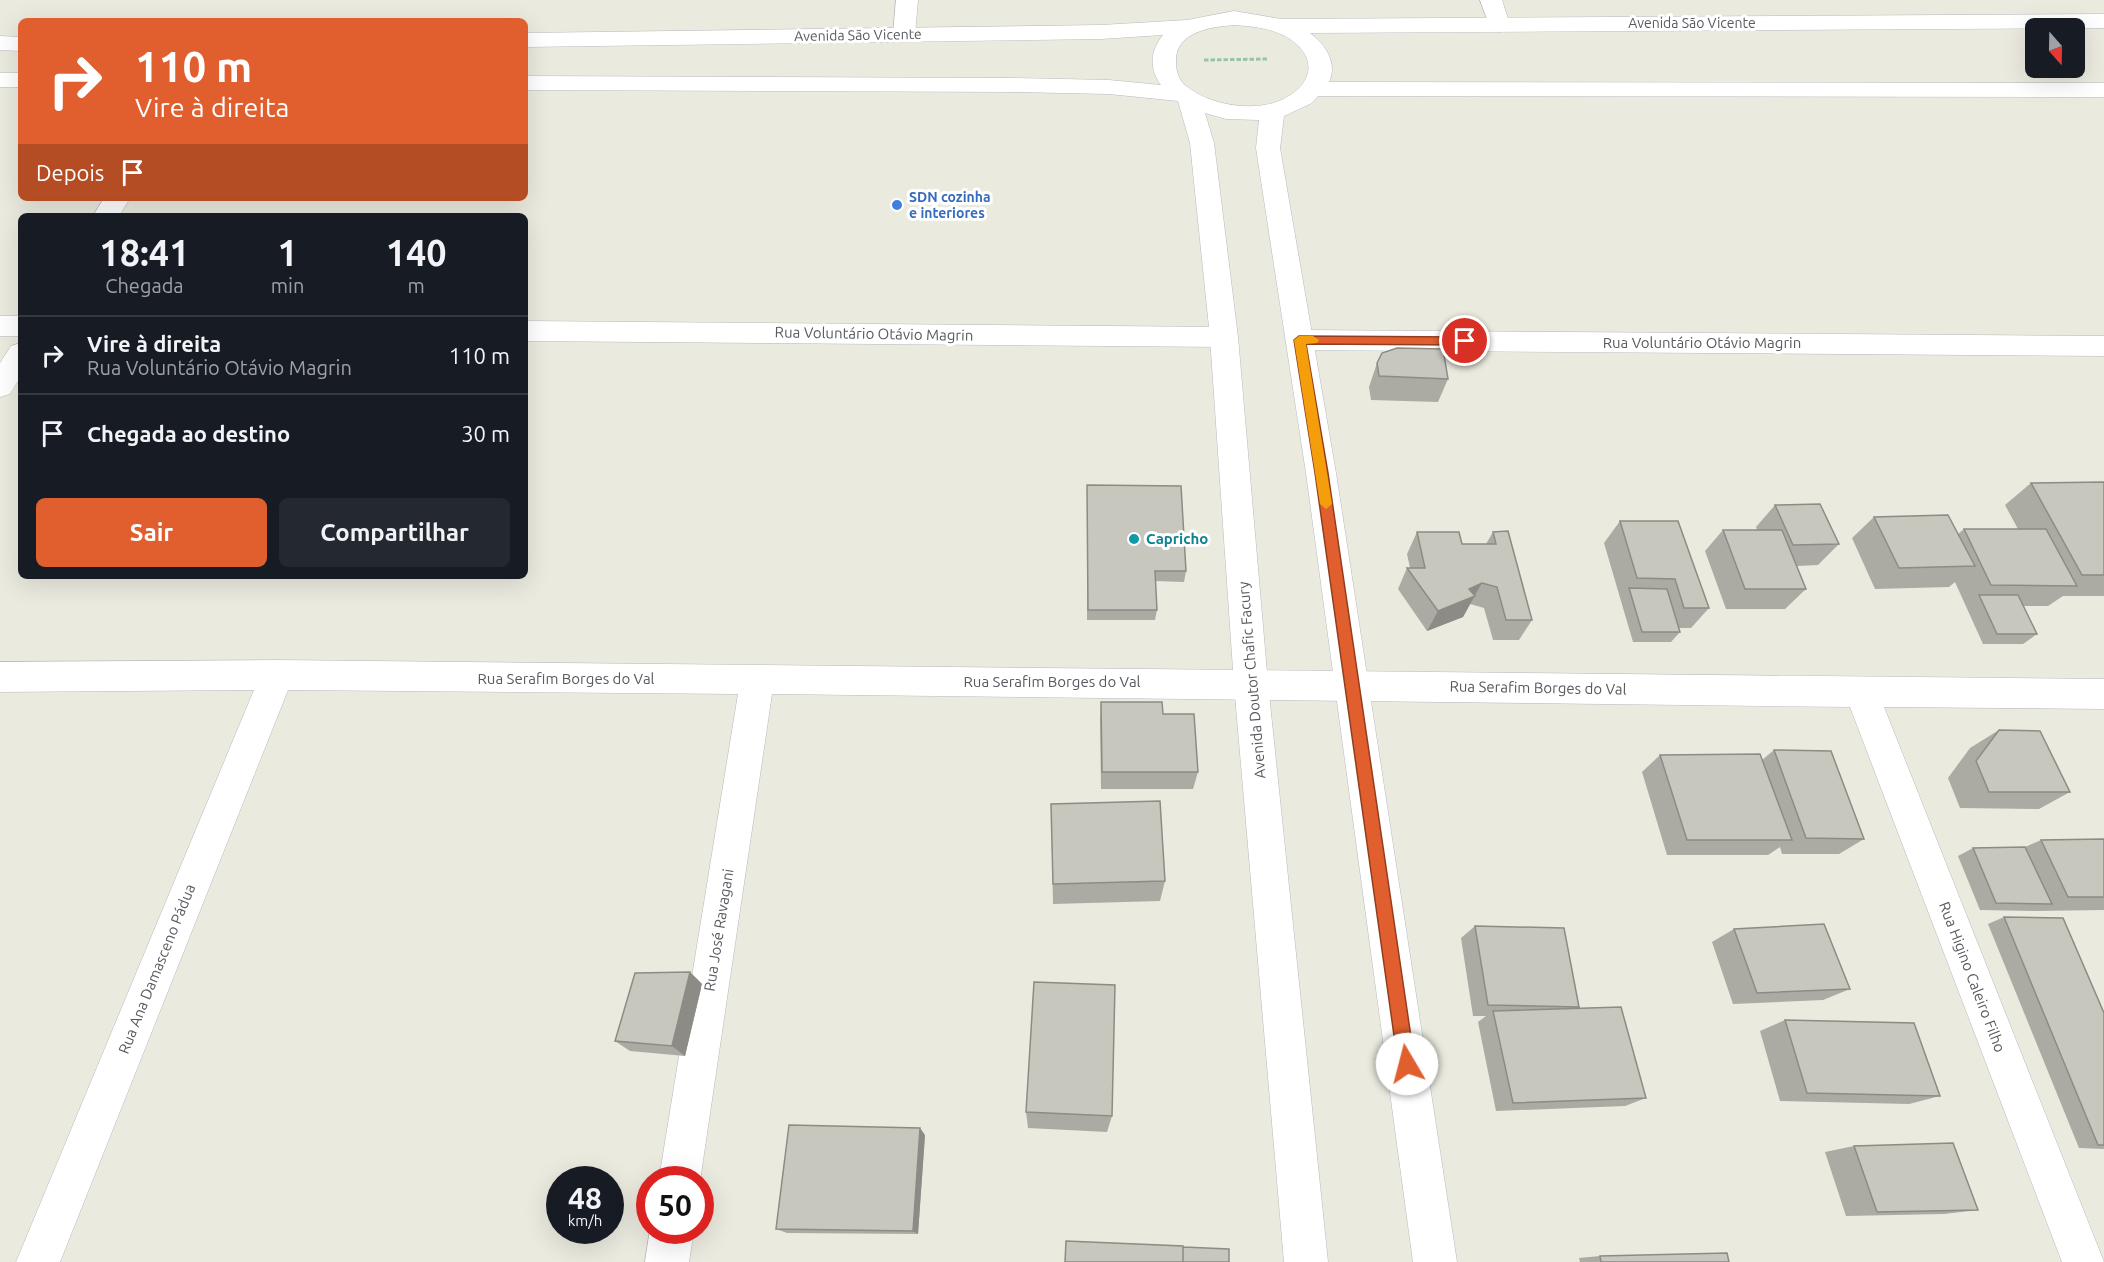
<!DOCTYPE html>
<html lang="pt">
<meta charset="utf-8">
<style>
body{margin:0;font-family:Ubuntu,sans-serif;background:#242831;color:#f1f3f6;height:100vh;display:flex;flex-direction:column;font-size:22px;white-space:nowrap}
*{box-sizing:border-box;margin:0}
p{font-size:20px;color:#9ea1a6}
.icon{flex:none;width:33px;height:33px;fill:none;stroke:currentColor;stroke-width:2;stroke-linecap:round;stroke-linejoin:round}
.map{position:relative;flex:1;overflow:hidden}
.side{position:absolute;left:18px;top:213px;width:510px;height:366px;display:flex;flex-direction:column;background:#171b24;border-radius:9px;box-shadow:0 6px 24px #0002}
.side>*{flex:none}
.top-card{position:absolute;left:18px;top:18px;width:510px;height:183px;border-radius:9px;box-shadow:0 6px 24px #0002;background:#e15f2e;color:#fff;overflow:hidden}
.needle{width:39px;rotate:160deg}
.tools{position:absolute;left:2025px;top:18px;display:grid;gap:12px}
.tools a{display:grid;place-items:center;width:60px;height:60px;border-radius:9px;background:#171b24;box-shadow:0 6px 24px #0002;font-size:30px}
.speed{position:absolute;left:546px;top:1166px;display:flex;gap:12px;font-size:30px;font-weight:700;text-align:center}
.speed>*{display:grid;place-content:center;width:78px;height:78px;border-radius:50%;background:#171b24;box-shadow:0 6px 24px #0002;line-height:1}
.speed small{font-size:15px;font-weight:400}
.speed .limit{border:9px solid #d22;background:#fff;color:#111}
.pin{position:absolute;display:grid;place-items:center;width:51px;height:51px;color:#fff;margin:-26px;border:3px solid #fff;border-radius:50%;box-shadow:0 2px 6px #0007}
.me{position:absolute;width:66px;margin:-33px;rotate:352deg;stroke-linejoin:round;filter:drop-shadow(0 0 4px #0008)}
.turn{display:flex;align-items:center;gap:21px;height:126px;padding:0 18px;font-size:27px}
.turn .icon{width:78px;height:78px;stroke-width:2.5}
.turn b{display:block;font-size:42px;line-height:51px}
.then{display:flex;align-items:center;height:57px;padding:0 18px;background:#0003;gap:12px;font-size:22px}
.eta{display:flex;justify-content:space-evenly;align-items:center;height:102px;text-align:center}
.eta b{font-size:36px;font-weight:700;line-height:42px}
.cta{display:flex;gap:12px;margin-top:auto;padding:12px 18px}
.cta a{flex:1;height:69px;border-radius:9px;background:#e15f2e;color:#fff;font-size:24px;font-weight:700;line-height:69px;text-align:center}
.cta a+a{background:#242831;color:#f1f3f6}
ul{padding:0;list-style:none}
li{display:flex;align-items:center;gap:18px;height:78px;padding:0 18px;border-top:2px solid #363941}
li div{flex:1}
li b{display:block;font-size:22px}
li em{font-style:normal}
.map>svg:first-child{display:block}
.lines{fill:none;stroke-linecap:round;stroke-linejoin:round}
.minor-casing{stroke:#b7b8be;stroke-width:1}
.secondary-casing{stroke:#b8bac1;stroke-width:1}
.path{stroke:#96c4ad;stroke-width:3;stroke-dasharray:4.5 2;stroke-linecap:butt}
.minor{fill:#fff;fill-rule:evenodd}
.secondary{fill:#fff;fill-rule:evenodd}
.wall{fill:#acaba3}
.shaded-wall{fill:#8c8b85}
.building{fill:#c8c7be;stroke:#8c8b85;stroke-width:1.5}
.route{fill:#e15f2e;stroke:#923e1e;stroke-width:1.5}
.slow{fill:#f59e0b}
.shop-dot{fill:#3f7fe0;stroke:#fff;stroke-width:2}
.culture-dot{fill:#0f9aa8;stroke:#fff;stroke-width:2}
.labels{text-anchor:middle;stroke-width:6;stroke-linejoin:round;paint-order:stroke}
.far-street-label{font-size:14px;fill:#585a60;stroke:#fff}
.far-shop-label{font-size:14px;font-weight:bold;fill:#366cbe;stroke:#fff;text-anchor:start}
.street-label{font-size:15px;fill:#585a60;stroke:#fff}
.culture-label{font-size:15px;font-weight:bold;fill:#0d838f;stroke:#fff;text-anchor:start}
</style>
<div class="map">
<svg width="2104" height="1262" viewBox="0 0 2104 1262">
<rect width="100%" height="100%" fill="#ebeadf"/>
<g class="lines">
<g class="minor-casing">
<path id="minor" d="M896,0H918L915,34L912,39L904,41L896,39L893,34Z
M1480,0H1502L1510,25L1507,30L1499,32L1491,30Z
M104,198H130L119,216H93Z
M0,316H21V336H0Z
M525,321L1224,327L1234,330L1238,337L1234,344L1224,347L525,341Z
M1300,330L2104,336V356L1300,350L1290,347L1286,340L1290,333Z
M21,343V376L10,394L0,397V363L11,346Z
M277,660L2104,679V709L1884,707L2104,1262H2062L1850,707L772,694L700,1181L659,1179L738,694L288,690L60,1262H16L254,690L0,692V662Z
M650,1230H694L689,1262H645Z"/>
</g>
<g class="secondary-casing">
<path id="secondary" d="M1234,11L1281,19L2104,14V28L1310,33C1325,44 1338,63 1329,82L2104,83V97L1318,96L1312,103L1284,116L1280,148L1336,473L1457,1262H1413L1306,473L1256,148L1259,120L1226,119L1205,113L1214,143L1238,337L1268,684L1328,1262H1284L1234,684L1210,337L1190,143L1178,101L1109,94L1012,92L525,90V76L1012,78L1109,80L1161,85C1149,69 1150,51 1163,35L1101,39L525,47V33L1101,25L1187,20ZM1234,25C1251,26 1268,28 1283,35C1320,54 1315,86 1279,101C1252,112 1209,105 1186,86C1179,80 1176,72 1176,62C1175,32 1210,27 1234,25Z
M0,36L21,37V51L0,50Z
M0,73H21V87H0Z"/>
</g>
<path class="path" d="M1204,60L1268,59"/>
<use href="#minor" class="minor"/>
<use href="#secondary" class="secondary"/>
</g>
<path class="wall" d="M1377,363L1448,379L1438,402L1371,400L1369,387Z
M2104,482V596H2063L2048,606H2023L2037,634L2023,644H1983L1955,582L1949,587L1875,589L1852,538L1874,517L1958,534L1964,529H2018L2005,505L2031,483Z
M1087,485L1186,571L1184,582L1155,581L1157,610L1155,620H1087Z
M1775,505L1839,544L1818,565L1797,566L1806,589L1785,609H1726L1705,551L1723,530H1757L1756,527Z
M1620,521L1709,608L1691,628H1679L1680,632L1671,642H1633L1604,543Z
M1417,532L1462,544H1486L1493,532L1532,620L1519,640H1493L1484,608L1470,604L1463,617L1427,631L1398,589L1407,568H1410L1407,554Z
M1101,702L1163,714L1198,772L1193,789H1101L1100,720Z
M1999,730L2070,792L2039,809L1960,808L1948,778L1970,748Z
M1774,750L1864,839L1839,854H1782L1780,847L1768,855H1667L1642,772L1660,755L1762,760Z
M1051,804L1165,881L1160,901L1053,904Z
M2104,839V910L2035,911L1980,910L1958,856L1973,848L2025,847L2041,840Z
M2004,917L2104,1013V1149L2079,1148L1988,924Z
M1475,926L1579,1007L1577,1009L1646,1098L1625,1106L1496,1111L1478,1022L1486,1016H1473L1461,938Z
M1734,929L1850,989L1823,1000L1733,1004L1712,942Z
M690,972L702,984L685,1056L630,1051L615,1041Z
M1785,1020L1940,1096L1909,1104L1780,1101L1760,1031Z
M1026,1112L1112,1116L1107,1132L1028,1128Z
M925,1135L918,1234L787,1233L776,1229Z
M1854,1146L1978,1210L1944,1214L1846,1216L1825,1152Z
M1600,1256L1729,1262H1580L1579,1258Z"/>
<path class="shaded-wall" d="M1482,583L1463,617L1427,631L1438,611L1469,589Z
M690,972L702,984L685,1056L672,1046Z
M920,1128L925,1135L918,1234L913,1231Z"/>
<path class="building" d="M1397,348L1443,349L1448,379L1379,376L1377,363L1382,353Z
M2104,482V575H2082L2031,483Z
M1087,485L1181,486L1186,571H1155L1157,610H1088Z
M1820,504L1839,544L1793,545L1775,505Z
M1948,515L1975,566L1899,568L1874,517Z
M1620,521H1678L1709,608H1684L1675,579L1637,578Z
M1964,529H2046L2077,586L1991,585Z
M1723,530H1782L1806,589H1745Z
M1508,531L1532,620H1506L1497,587L1482,583L1469,589L1475,596L1438,611L1407,568H1425L1417,532H1459L1462,544H1496L1493,532Z
M1629,588L1667,589L1680,632H1642Z
M1979,595H2018L2037,634H1997Z
M1101,702H1162L1163,714H1194L1198,772H1102Z
M1999,730L2040,731L2070,792H1989L1976,761Z
M1774,750L1831,751L1864,839L1806,838Z
M1760,754L1792,840H1687L1660,755Z
M1160,801L1165,881L1053,884L1051,804Z
M2104,839V897H2068L2041,840Z
M2025,847L2052,904L1996,903L1973,848Z
M2004,917L2063,918L2104,1013V1145H2098Z
M1824,924L1850,989L1757,993L1734,929Z
M1475,926L1564,928L1579,1007L1488,1005Z
M690,972L672,1046L615,1041L635,973Z
M1034,982L1115,985L1112,1116L1026,1112Z
M1621,1007L1646,1098L1513,1103L1493,1011Z
M1785,1020L1914,1023L1940,1096L1807,1093Z
M789,1125L920,1128L913,1231L776,1229Z
M1953,1143L1978,1210L1877,1212L1854,1146Z
M1066,1241L1183,1246V1262H1065Z
M1183,1247L1229,1249V1262H1183Z
M1727,1253L1729,1262H1601L1600,1256Z"/>
<path class="route" d="M1299,336L1465,337L1471,341L1465,345L1306,344L1328,473L1415,1064L1412,1069L1407,1072L1401,1069L1398,1064L1315,473L1294,340Z"/>
<path class="slow" d="M1299,336H1313L1319,340L1317,343L1306,344L1332,504L1326,509L1320,504L1294,340Z"/>
<circle class="shop-dot" cx="897" cy="205" r="6"/>
<circle class="culture-dot" cx="1134" cy="539" r="6"/>
<g class="labels">
<g class="far-street-label">
<text x="1692" y="28">Avenida São Vicente</text>
<text transform="translate(858 35) rotate(-1)" y="5">Avenida São Vicente</text>
</g>
<g class="far-shop-label">
<text x="909" y="202">SDN cozinha<tspan x="909" dy="16">e interiores</tspan></text>
</g>
<g class="street-label">
<text transform="translate(874 334) rotate(1)" y="5">Rua Voluntário Otávio Magrin</text>
<text x="1702" y="348">Rua Voluntário Otávio Magrin</text>
<text x="566" y="684">Rua Serafim Borges do Val</text>
<text transform="translate(1252 680) rotate(-95)" y="5">Avenida Doutor Chafic Facury</text>
<text x="1052" y="687">Rua Serafim Borges do Val</text>
<text transform="translate(1538 688) rotate(1)" y="5">Rua Serafim Borges do Val</text>
<text transform="translate(719 930) rotate(-81)" y="5">Rua José Ravagani</text>
<text transform="translate(157 969) rotate(-68)" y="5">Rua Ana Damasceno Pádua</text>
<text transform="translate(1972 977) rotate(69)" y="5">Rua Higino Caleiro Filho</text>
</g>
<g class="culture-label">
<text x="1146" y="544">Capricho</text>
</g>
</g>
</svg>
<div class="tools">
<a><svg class="needle" viewBox="-14 -14 28 28"><path d="M0-13l5 13h-10z" fill="#e53935"/><path d="M0 13l5-13h-10z" fill="#9ea1a6"/></svg></a>
</div>
<div class="speed"><div>48<small>km/h</small></div><div class="limit">50</div></div>
<div class="pin" style="left:1465px;top:341px;background:#d93025"><svg class="icon" aria-label="arrive" viewBox="0 0 24 24"><path d="M6 21V4h12l-3 4 3 4H6"/></svg></div>
<svg class="me" style="left:1407px;top:1064px" viewBox="-20 -20 40 40"><circle r="19" fill="#fff"/><path d="M0-13L10 11 0 6-10 11z" fill="#e15f2e"/></svg>
<div class="top-card">
<div class="turn"><svg class="icon" aria-label="right" viewBox="0 0 24 24"><path d="M7 20v-9h11M14 6l5 5-5 5"/></svg><div><b>110 m</b>Vire à direita</div></div>
<div class="then">Depois<svg class="icon" aria-label="arrive" viewBox="0 0 24 24"><path d="M6 21V4h12l-3 4 3 4H6"/></svg></div>
</div>
<section class="side">
<div class="eta">
<div><b>18:41</b><p>Chegada</p></div>
<div><b>1</b><p>min</p></div>
<div><b>140</b><p>m</p></div>
</div>
<ul>
<li><svg class="icon" aria-label="right" viewBox="0 0 24 24"><path d="M7 20v-9h11M14 6l5 5-5 5"/></svg><div><b>Vire à direita</b><p>Rua Voluntário Otávio Magrin</p></div><em>110 m</em></li>
<li><svg class="icon" aria-label="arrive" viewBox="0 0 24 24"><path d="M6 21V4h12l-3 4 3 4H6"/></svg><div><b>Chegada ao destino</b></div><em>30 m</em></li>
</ul>
<div class="cta"><a>Sair</a><a>Compartilhar</a></div>
</section>
</div>
